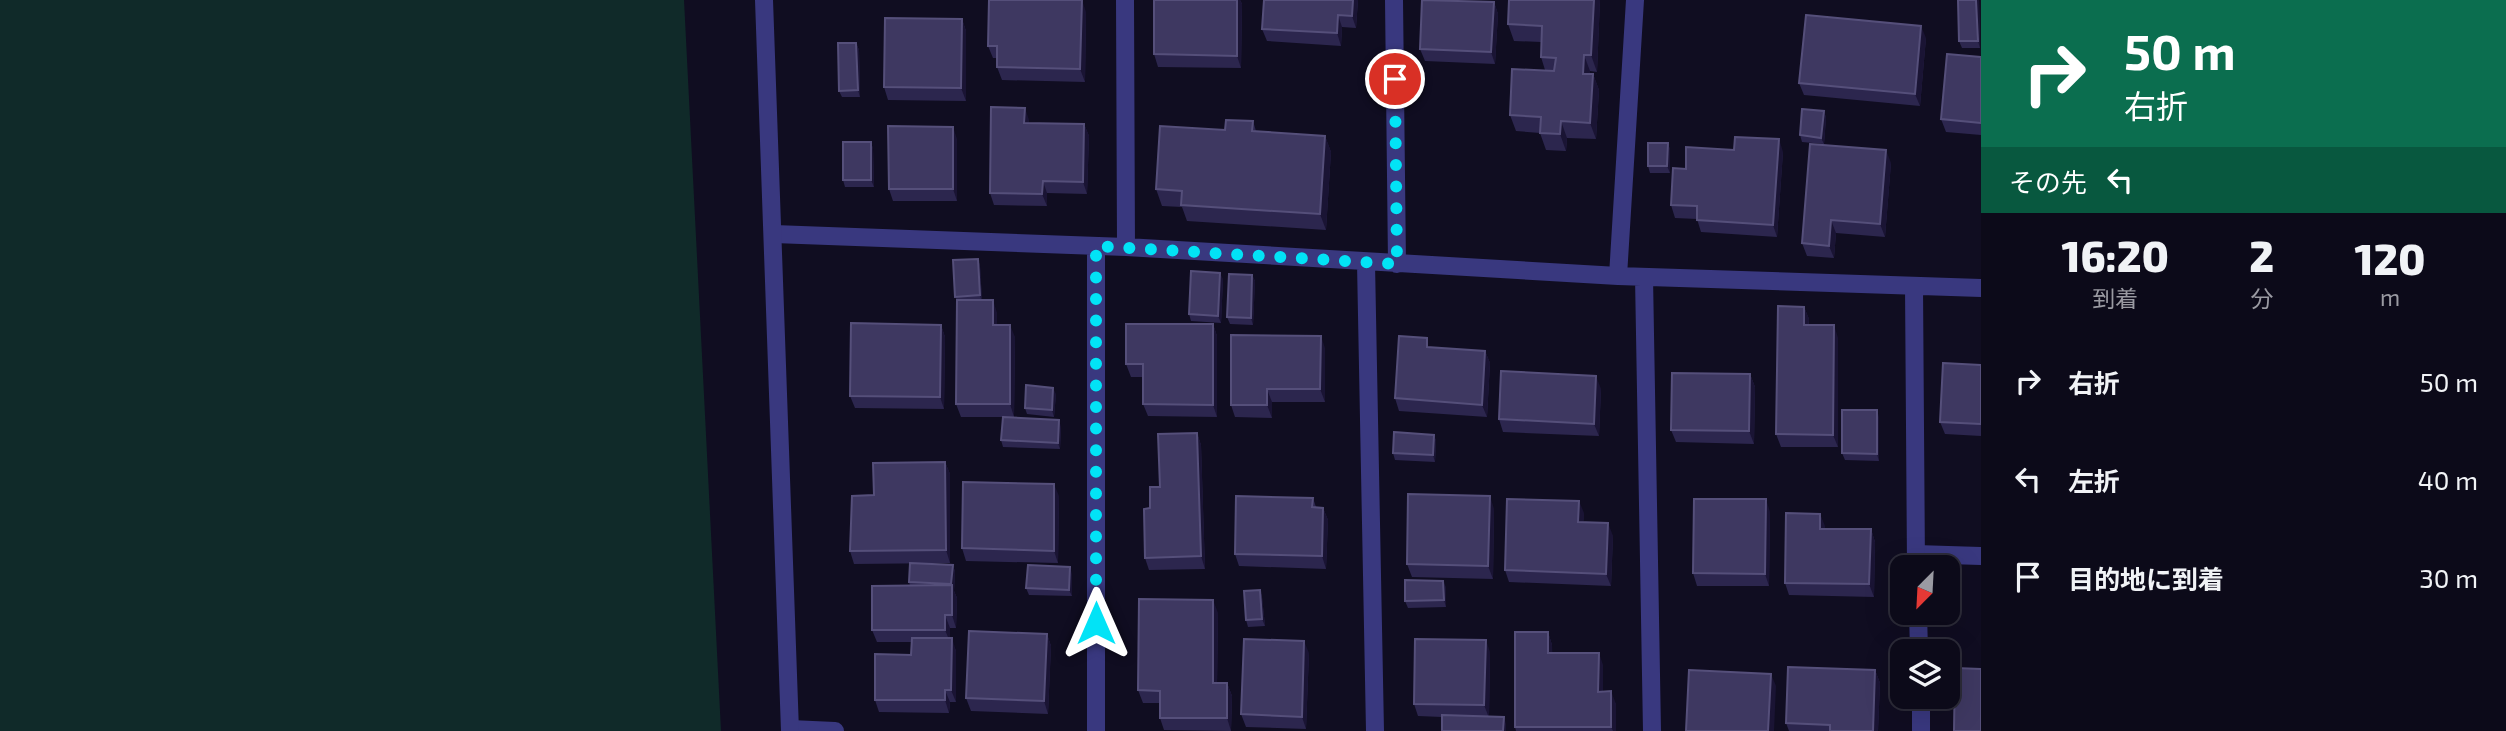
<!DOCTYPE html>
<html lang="ja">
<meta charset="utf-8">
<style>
body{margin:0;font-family:"Exo 2","Noto Sans JP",sans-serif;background:#1a1826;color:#f1f3f6;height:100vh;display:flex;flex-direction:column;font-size:26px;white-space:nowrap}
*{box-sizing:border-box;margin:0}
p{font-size:23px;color:#9a9aa2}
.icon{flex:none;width:38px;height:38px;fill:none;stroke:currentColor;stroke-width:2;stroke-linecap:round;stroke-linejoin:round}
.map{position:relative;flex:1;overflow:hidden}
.panel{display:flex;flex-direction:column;background:#0c0a19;width:525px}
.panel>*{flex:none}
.hud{background:#0b6e4f;color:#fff;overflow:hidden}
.needle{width:46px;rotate:204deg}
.fabs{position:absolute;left:1890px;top:555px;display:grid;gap:14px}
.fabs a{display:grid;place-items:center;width:70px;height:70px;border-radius:14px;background:#0c0a19;box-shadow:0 7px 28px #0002,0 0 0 2px #2c2b38;font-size:35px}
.pin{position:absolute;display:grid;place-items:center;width:60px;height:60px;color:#fff;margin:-30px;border:4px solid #fff;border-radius:50%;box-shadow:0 2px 7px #0007}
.me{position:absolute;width:77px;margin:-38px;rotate:0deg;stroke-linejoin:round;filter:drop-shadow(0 0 5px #0008)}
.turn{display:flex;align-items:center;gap:24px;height:147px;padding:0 28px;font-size:32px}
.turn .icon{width:91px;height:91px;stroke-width:2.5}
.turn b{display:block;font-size:49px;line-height:60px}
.then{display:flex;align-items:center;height:66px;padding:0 28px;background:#0003;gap:14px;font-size:26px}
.eta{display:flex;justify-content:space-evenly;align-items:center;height:119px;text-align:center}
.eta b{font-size:42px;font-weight:800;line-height:49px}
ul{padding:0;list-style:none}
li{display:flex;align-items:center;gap:21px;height:98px;padding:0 28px}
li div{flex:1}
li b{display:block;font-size:26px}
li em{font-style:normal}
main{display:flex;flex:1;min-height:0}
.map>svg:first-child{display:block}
.green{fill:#102a29}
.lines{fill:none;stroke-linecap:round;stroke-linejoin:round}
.service{stroke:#39387f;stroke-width:18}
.minor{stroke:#39387f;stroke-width:18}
.tertiary{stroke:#39387f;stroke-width:18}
.wall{fill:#2c264e}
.shaded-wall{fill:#1a1434}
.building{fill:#3e3861;stroke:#554f7a;stroke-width:2}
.route{stroke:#02e3f6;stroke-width:12;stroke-dasharray:0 21.6}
</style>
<main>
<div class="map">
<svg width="1981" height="731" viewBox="0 0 1981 731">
<rect width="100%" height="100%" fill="#100d21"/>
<path class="green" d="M0,0H684L721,731H0Z"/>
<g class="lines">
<path class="service" d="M1916,554L1981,556"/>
<path class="minor" d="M1125,0L1126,247
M1394,0L1397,264
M774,234L1126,247L1618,276L1981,288
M1096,246V731
M1366,263L1375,731
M1618,276L1635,0
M1644,277L1652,731
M1914,286L1916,567
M1918,612L1919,651
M790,729L835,731
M1921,731V696"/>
<path class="tertiary" d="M764,0L790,731"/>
</g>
<path class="wall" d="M1154,0H1240L1242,4L1241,68L1158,67L1154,54Z
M1358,0L1356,28L1342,27L1341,46L1267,41L1262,29Z
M1600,0L1597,72L1590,71V74H1593L1599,90L1596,139L1567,138L1566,151L1546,150L1540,133L1516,131L1510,115L1545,70L1541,57V42L1514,41L1508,24Z
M1958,0H1979L1980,48H1962L1959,41Z
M1494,2L1498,14L1495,64L1425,61L1420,49Z
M1086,12L1085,82L1002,80L997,67V58H993L988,46Z
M962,19L966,31V101L888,100L884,87Z
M1926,38L1920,106L1804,95L1799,83Z
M856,43L859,50L860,97H842L839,91Z
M1981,57V135L1946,132L1941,119Z
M1824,111L1826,118L1824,144L1802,142L1800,135Z
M1029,120V123L1084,124L1089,136L1087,194L1047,193V206L994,205L990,193Z
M1253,121L1256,131L1325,136L1331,152L1326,230L1187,221L1182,207L1162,206L1156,189L1225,130Z
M957,139V201H893L889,189Z
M871,142L873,149L874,187H845L843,180Z
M1668,143L1670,150V173H1650L1648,166Z
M1783,152L1777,237L1701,232L1697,219L1675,218L1671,205L1686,169Z
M1891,163L1885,237L1836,233L1834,258L1807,256L1802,243Z
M978,259L980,266L982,300L997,313V325L1015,337L1014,417H961L956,404L957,300L955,297Z
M1252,275L1255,281L1253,325L1230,324L1227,317Z
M1223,279L1221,323L1191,321L1189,314Z
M1804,307L1809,319V325L1838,338V447H1781L1776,434Z
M1213,324L1217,336V417L1148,416L1143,404V377H1131L1126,364Z
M941,325L945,337L944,409L855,408L850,396Z
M1431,347L1485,351L1490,363L1487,417L1399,411L1395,398Z
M1325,348V402H1272V418L1235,417L1231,405Z
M1981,365V436L1945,434L1940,422Z
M1750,374L1755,387L1754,444L1676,442L1671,430Z
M1601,389L1599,436L1503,432L1499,419Z
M1056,394L1054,417L1027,414L1025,408Z
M1879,417V461L1845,460L1842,453Z
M1061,427L1060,449L1003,447L1001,440Z
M1197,433L1201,445L1205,569L1149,570L1145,558L1150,508L1160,487Z
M1434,435L1436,441L1435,462L1395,460L1393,453Z
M945,462L950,474V563L854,564L850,551L874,495Z
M1059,496L1058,563L966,561L962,548Z
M1313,498L1316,507L1323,508L1328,520L1326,569L1239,566L1235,554Z
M1494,509L1493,579L1412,577L1407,564Z
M1770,512L1769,586H1697L1693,573Z
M1584,513L1583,523L1613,536L1611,586L1509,582L1505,570Z
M1820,514L1825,529H1871L1875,542L1874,597L1789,595L1785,583Z
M953,565L955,572L954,591L957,598L956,628H950V638L956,651V702H950L949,713L879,712L875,700L911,655V642H877L872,630L910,586L909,582Z
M1072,574V596L1029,595L1026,588Z
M1446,587V607L1408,608L1405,601Z
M1260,590L1262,597L1265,626L1248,627L1246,620Z
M1218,613L1217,683H1227L1232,696L1231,731L1164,730L1160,718V703H1143L1138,690Z
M1548,632L1552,645V653L1603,665V692L1616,704V731H1516L1515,727Z
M1047,634L1051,646L1048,714L971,711L966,698Z
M1490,652L1489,716L1506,724L1442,717L1418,716L1414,704Z
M1309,653L1306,729L1246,727L1241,714Z
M1875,670L1880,683L1878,731H1789L1786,723Z"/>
<path class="shaded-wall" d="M1082,0L1086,12L1085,82L1080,69Z
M1237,0H1240L1242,4L1241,68L1237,56Z
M1353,0H1358L1356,28L1352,16Z
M1594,0H1600L1597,72L1591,55Z
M1976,0H1979L1980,48L1978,41Z
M1494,2L1498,14L1495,64L1491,52Z
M1338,15L1342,27L1341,46L1337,33Z
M962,19L966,31V101L961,88Z
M1921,26L1926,38L1920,106L1915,94Z
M856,43L859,50L860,97L858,90Z
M1584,55L1590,71L1589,90L1583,74Z
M1593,74L1599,90L1596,139L1590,123Z
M1025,108L1029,120V135L1024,123Z
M1824,111L1826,118L1824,144L1821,138Z
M1561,121L1567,138L1566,151L1560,134Z
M1084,124L1089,136L1087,194L1083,182Z
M953,127L957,139V201L953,189Z
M1325,136L1331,152L1326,230L1320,214Z
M1779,139L1783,152L1777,237L1773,225Z
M871,142L873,149L874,187L871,180Z
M1668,143L1670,150V173L1667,166Z
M1886,150L1891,163L1885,237L1880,224Z
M1043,181L1047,193V206L1042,194Z
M1831,220L1836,233L1834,258L1829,246Z
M978,259L980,266L982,302L980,295Z
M1220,273L1223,279L1221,323L1218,316Z
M1252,275L1255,281L1253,325L1251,318Z
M993,300L997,313V338L993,325Z
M1804,307L1809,319L1808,338L1804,325Z
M1213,324L1217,336V417L1213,405Z
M941,325L945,337L944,409L940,397Z
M1010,325L1015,337L1014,417L1010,404Z
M1834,325L1838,338V447L1833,435Z
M1321,336L1325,348V402L1320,389Z
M1485,351L1490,363L1487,417L1482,405Z
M1750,374L1755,387L1754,444L1749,431Z
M1596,376L1601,389L1599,436L1594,424Z
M1053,388L1056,394L1054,417L1052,410Z
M1267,389L1272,402V418L1267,405Z
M1877,410L1879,417V461L1877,454Z
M1059,420L1061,427L1060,449L1058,443Z
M1197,433L1201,445L1205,569L1201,556Z
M1434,435L1436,441L1435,462L1433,455Z
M945,462L950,474V563L946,550Z
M1054,484L1059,496L1058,563L1054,551Z
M1490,496L1494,509L1493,579L1488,566Z
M1766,499L1770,512L1769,586L1765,574Z
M1579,501L1584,513L1583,535L1578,522Z
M1323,508L1328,520L1326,569L1322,556Z
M1820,514L1825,526L1824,541L1820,529Z
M1608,523L1613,536L1611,586L1606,574Z
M1871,529L1875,542L1874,597L1869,584Z
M953,565L955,572L954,591L957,598L956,628L952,615L951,584Z
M1070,567L1072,574V596L1069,590Z
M1443,581L1446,587V607L1444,600Z
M1260,590L1262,597L1265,626L1262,619Z
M1213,600L1218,613L1217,695L1213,683Z
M945,615L950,628V642L945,630Z
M1548,632L1552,645L1553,665L1548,653Z
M1047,634L1051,646L1048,714L1044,701Z
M952,638L956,651V702L951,690Z
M1486,640L1490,652L1489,718L1484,705Z
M1304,641L1309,653L1306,729L1302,717Z
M1599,653L1603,665V704L1598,692Z
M1875,670L1880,683L1878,731H1873Z
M1771,674L1776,686L1774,731H1768Z
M1227,683L1232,696L1231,731L1227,718Z
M945,690L950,702L949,713L945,700Z
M1611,691L1616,704V731H1613L1611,727Z
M1504,717L1506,724V731H1503Z"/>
<path class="building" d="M989,0H1082L1080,69L997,67V46H988Z
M1154,0H1237V56L1154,54Z
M1264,0H1353L1352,16L1338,15L1337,33L1262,29Z
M1422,0L1494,2L1491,52L1420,49Z
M1509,0H1594L1591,55H1584L1583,74H1593L1590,123L1561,121L1560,134L1540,133L1541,117L1510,115L1512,69L1554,71L1556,58L1541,57L1542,26L1508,24Z
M1958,0H1976L1978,41H1959Z
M1806,15L1921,26L1915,94L1799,83Z
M885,18L962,19L961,88L884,87Z
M838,43H856L858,90L839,91Z
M1947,54L1981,57V123L1941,119Z
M991,107L1025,108L1024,123L1084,124L1083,182L1043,181L1042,194L990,193Z
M1802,109L1824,111L1821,138L1800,135Z
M1226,120L1253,121L1252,131L1325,136L1320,214L1181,205L1182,191L1156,189L1160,126L1225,130Z
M888,126L953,127V189H889Z
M1735,137L1779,139L1773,225L1697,220V206L1671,205L1673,168L1686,169V147L1734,150Z
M843,142H871V180H843Z
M1648,143H1668L1667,166H1648Z
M1810,144L1886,150L1880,224L1831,220L1829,246L1802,243Z
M978,259L980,295L955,297L953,260Z
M1191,271L1220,273L1218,316L1189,314Z
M1229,274L1252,275L1251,318L1227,317Z
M957,300H993V325H1010V404H956Z
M1778,306L1804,307V325H1834L1833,435L1776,434Z
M851,323L941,325L940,397L850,396Z
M1126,324H1213V405L1143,404V364H1126Z
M1231,335L1321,336L1320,389H1267V405H1231Z
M1399,336L1427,338V347L1485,351L1482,405L1395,398Z
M1943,363L1981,365V424L1940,422Z
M1501,371L1596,376L1594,424L1499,419Z
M1672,373L1750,374L1749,431L1671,430Z
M1026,385L1053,388L1052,410L1025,408Z
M1842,410H1877V454L1842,453Z
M1003,417L1059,420L1058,443L1001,440Z
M1394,432L1434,435L1433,455L1393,453Z
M1197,433L1201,556L1145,558L1144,509L1150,508V487H1160L1158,434Z
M945,462L946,550L850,551L852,496L874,495L873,463Z
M963,482L1054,484V551L962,548Z
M1408,494L1490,496L1488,566L1407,564Z
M1236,496L1313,498L1312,507L1323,508L1322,556L1235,554Z
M1507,499L1579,501L1578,522L1608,523L1606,574L1505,570Z
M1694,499H1766L1765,574L1693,573Z
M1786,513L1820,514V529H1871L1869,584L1785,583Z
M910,563L953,565L951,584L909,582Z
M1028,565L1070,567L1069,590L1026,588Z
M1405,580L1443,581L1444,600L1405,601Z
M952,585V615H945V630H872V586Z
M1260,590L1262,619L1246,620L1244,591Z
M1139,599L1213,600V683H1227V718H1160V691L1138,690Z
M969,631L1047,634L1044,701L966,698Z
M1515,632H1548V653H1599L1598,692L1611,691V727H1515Z
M912,638H952L951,690H945V700H875V654L911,655Z
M1244,639L1304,641L1302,717L1241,714Z
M1415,639L1486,640L1484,705L1414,704Z
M1788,667L1875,670L1873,731H1830V725L1786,723Z
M1955,668L1981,669V731H1954Z
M1689,670L1771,674L1768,731H1686Z
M1442,715L1504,717L1503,731H1442Z"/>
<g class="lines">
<path class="route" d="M1096,623V246L1397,264L1395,79"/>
</g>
</svg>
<div class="fabs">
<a><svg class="needle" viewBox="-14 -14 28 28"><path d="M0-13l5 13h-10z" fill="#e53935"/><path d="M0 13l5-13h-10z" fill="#9a9aa2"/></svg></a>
<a><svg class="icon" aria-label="layers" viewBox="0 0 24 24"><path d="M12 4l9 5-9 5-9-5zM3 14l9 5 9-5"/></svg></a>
</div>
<div class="pin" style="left:1395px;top:79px;background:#d93025"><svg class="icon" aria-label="arrive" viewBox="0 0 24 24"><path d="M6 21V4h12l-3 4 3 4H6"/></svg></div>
<svg class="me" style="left:1096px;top:623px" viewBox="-20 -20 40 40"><path d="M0-17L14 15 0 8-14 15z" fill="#02e3f6" stroke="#fff" stroke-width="4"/></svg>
</div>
<section class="panel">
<div class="hud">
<div class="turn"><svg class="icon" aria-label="right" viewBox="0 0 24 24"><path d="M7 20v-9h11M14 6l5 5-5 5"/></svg><div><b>50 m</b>右折</div></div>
<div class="then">その先<svg class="icon" aria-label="left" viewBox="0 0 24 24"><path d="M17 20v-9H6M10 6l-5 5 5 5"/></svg></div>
</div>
<div class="eta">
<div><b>16:20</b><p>到着</p></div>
<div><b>2</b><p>分</p></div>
<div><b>120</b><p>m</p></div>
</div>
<ul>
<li><svg class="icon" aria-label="right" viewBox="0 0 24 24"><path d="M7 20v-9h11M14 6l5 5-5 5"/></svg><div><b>右折</b></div><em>50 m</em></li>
<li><svg class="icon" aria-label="left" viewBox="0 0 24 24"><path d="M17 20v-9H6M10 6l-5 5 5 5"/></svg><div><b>左折</b></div><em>40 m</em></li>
<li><svg class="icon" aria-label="arrive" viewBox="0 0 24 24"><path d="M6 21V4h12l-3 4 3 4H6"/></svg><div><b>目的地に到着</b></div><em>30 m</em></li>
</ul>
</section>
</main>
